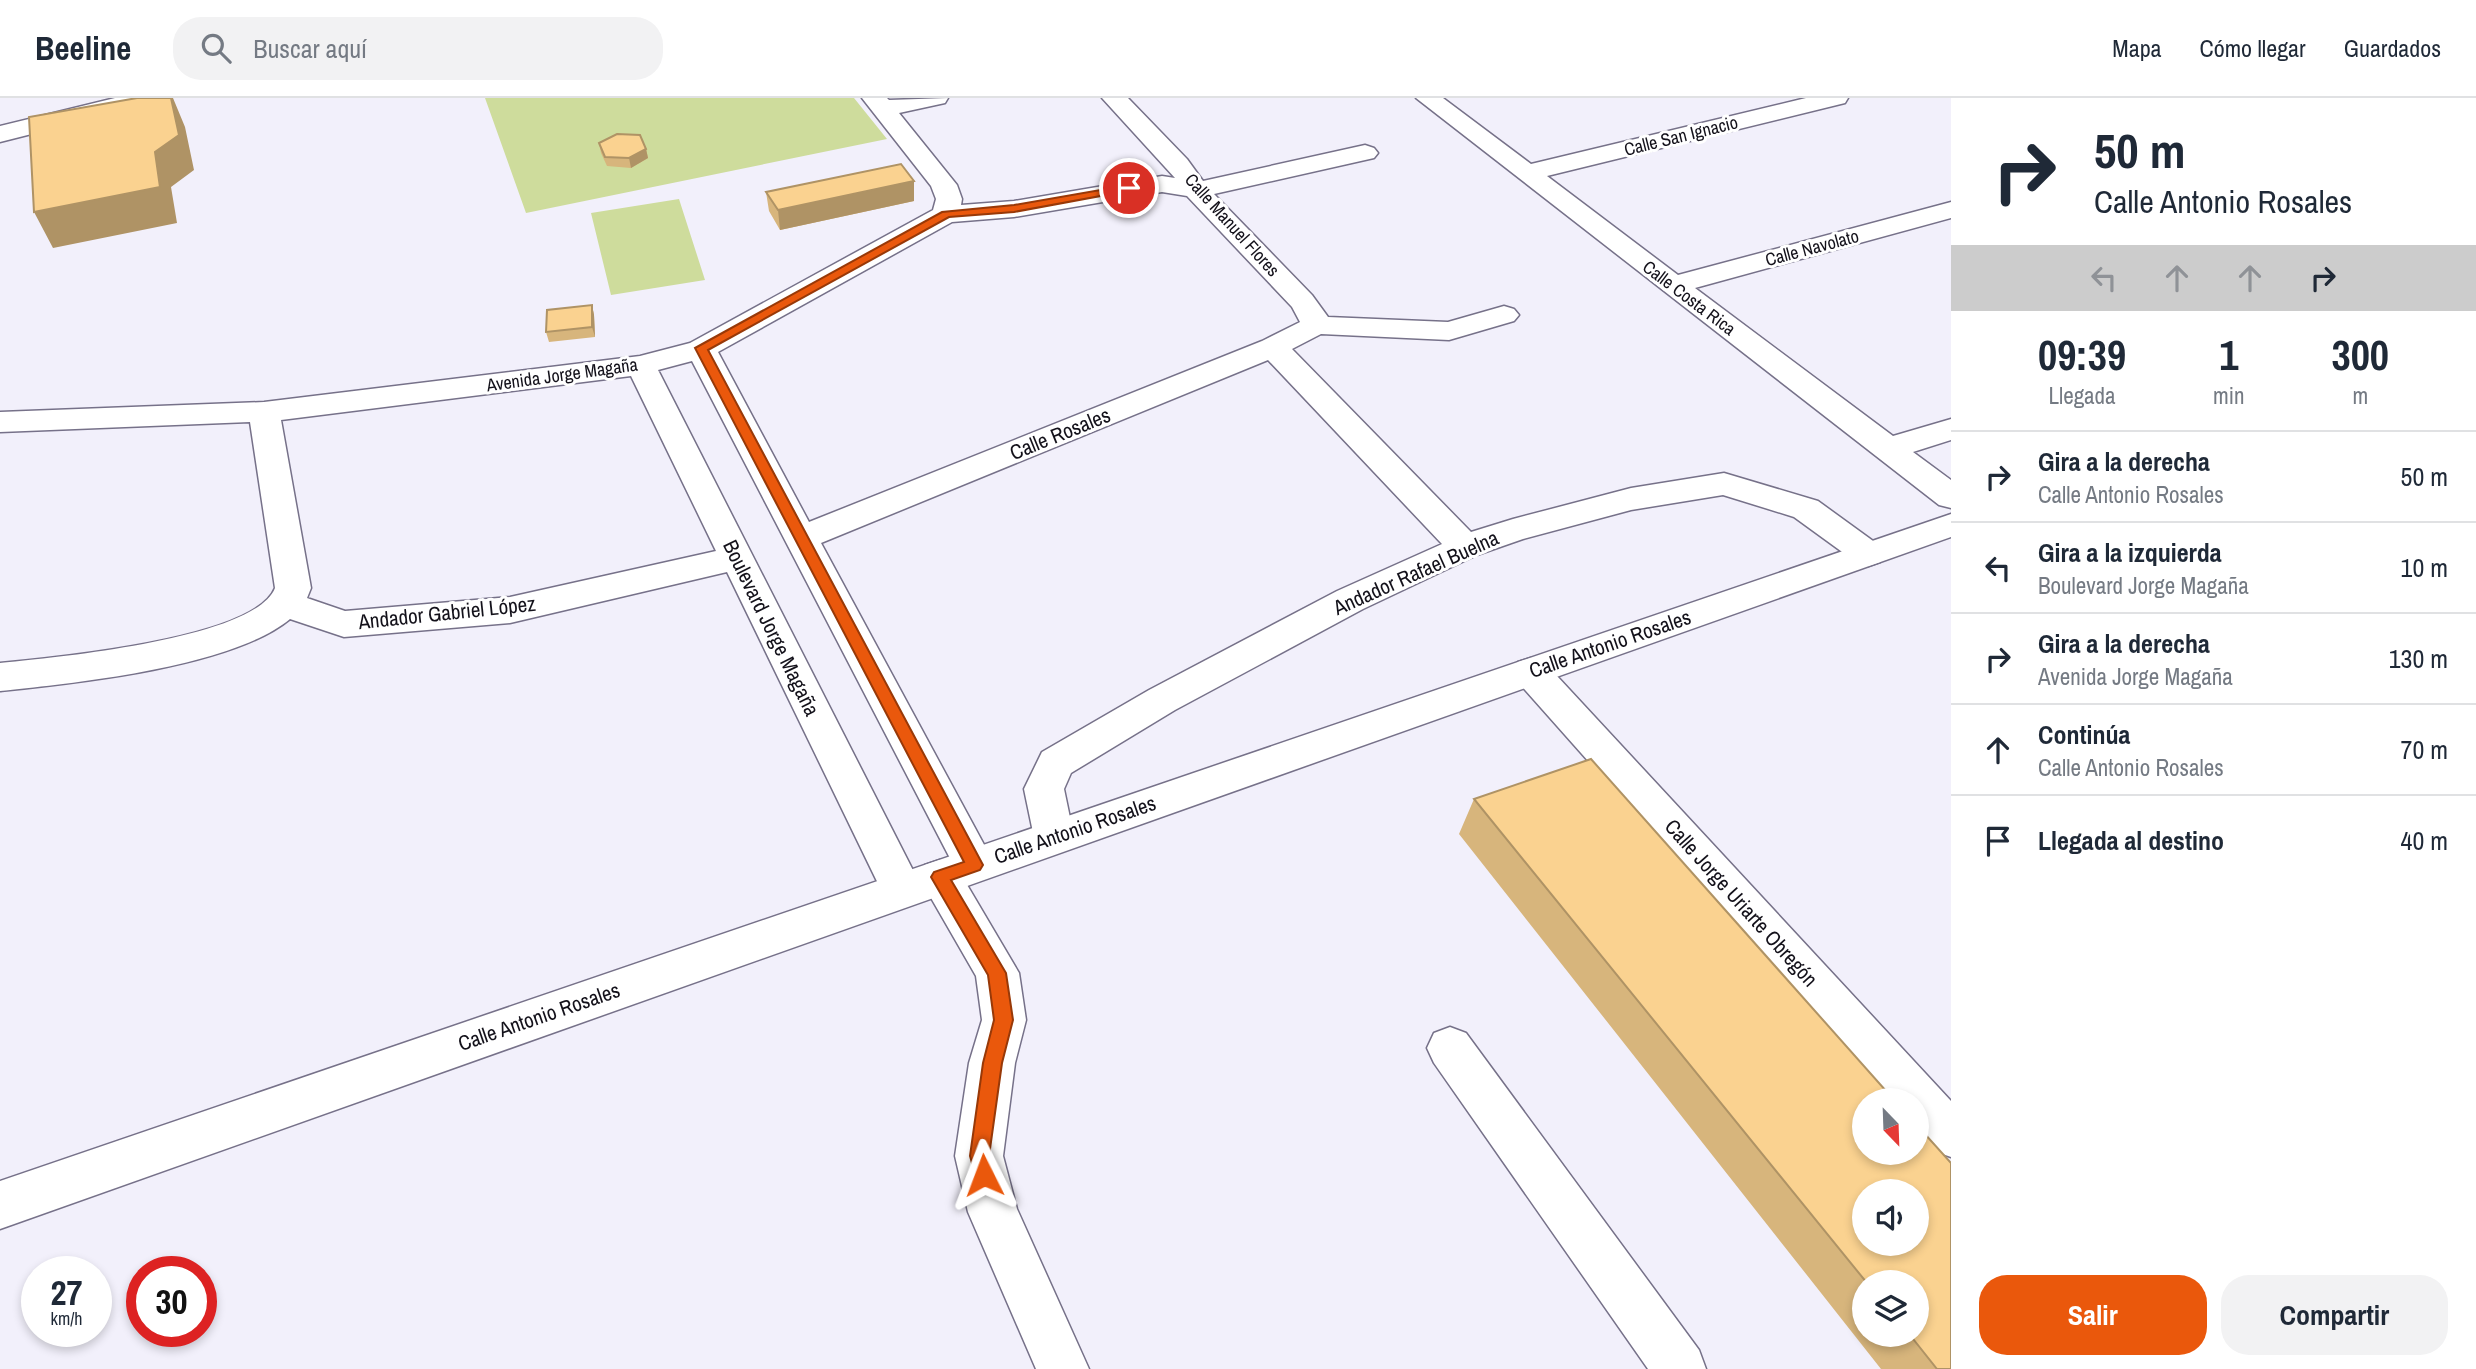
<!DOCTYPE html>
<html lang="es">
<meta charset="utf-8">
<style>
body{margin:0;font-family:"Archivo Narrow",sans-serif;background:#f2f2f3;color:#1f2937;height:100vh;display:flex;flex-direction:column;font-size:26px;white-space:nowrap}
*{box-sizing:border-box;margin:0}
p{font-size:23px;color:#747a83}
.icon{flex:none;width:38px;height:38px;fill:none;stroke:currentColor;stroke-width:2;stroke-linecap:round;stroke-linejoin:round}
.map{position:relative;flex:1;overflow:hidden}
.panel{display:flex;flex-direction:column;background:#fff;width:525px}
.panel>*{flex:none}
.banner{background:#fff;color:#1f2937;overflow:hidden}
.needle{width:46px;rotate:157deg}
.controls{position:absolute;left:1852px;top:990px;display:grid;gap:14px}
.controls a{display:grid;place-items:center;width:77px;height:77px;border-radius:50%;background:#fff;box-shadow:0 4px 10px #0003;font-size:35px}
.speed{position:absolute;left:21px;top:1158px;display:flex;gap:14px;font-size:35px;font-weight:700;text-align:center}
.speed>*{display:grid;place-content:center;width:91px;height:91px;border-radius:50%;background:#fff;box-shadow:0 4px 10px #0003;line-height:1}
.speed small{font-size:18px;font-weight:400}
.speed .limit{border:10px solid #d22;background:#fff;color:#111}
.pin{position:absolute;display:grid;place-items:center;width:60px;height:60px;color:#fff;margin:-30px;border:4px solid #fff;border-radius:50%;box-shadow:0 2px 7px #0007}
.me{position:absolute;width:77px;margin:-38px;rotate:357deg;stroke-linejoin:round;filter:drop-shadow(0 0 5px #0008)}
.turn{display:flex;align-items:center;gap:24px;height:147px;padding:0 28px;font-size:32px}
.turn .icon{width:91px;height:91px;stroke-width:2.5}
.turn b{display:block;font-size:49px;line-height:60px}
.lanes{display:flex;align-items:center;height:66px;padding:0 28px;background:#0003;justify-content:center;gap:35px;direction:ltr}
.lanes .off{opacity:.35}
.eta{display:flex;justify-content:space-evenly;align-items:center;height:119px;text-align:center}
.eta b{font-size:42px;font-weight:700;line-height:49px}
.button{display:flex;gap:14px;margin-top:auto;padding:14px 28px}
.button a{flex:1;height:80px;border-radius:28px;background:#ea580c;color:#fff;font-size:28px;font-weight:700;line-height:80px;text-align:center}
.button a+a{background:#f2f2f3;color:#1f2937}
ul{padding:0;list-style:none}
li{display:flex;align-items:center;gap:21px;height:91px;padding:0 28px;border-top:2px solid #e0e1e3}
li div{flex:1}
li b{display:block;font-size:26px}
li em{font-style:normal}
header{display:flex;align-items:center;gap:42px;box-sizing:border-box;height:98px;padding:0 35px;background:#fff;border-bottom:2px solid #e0e1e3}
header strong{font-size:33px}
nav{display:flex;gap:38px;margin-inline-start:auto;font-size:24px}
.search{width:490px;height:63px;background:#f2f2f3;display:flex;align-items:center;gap:18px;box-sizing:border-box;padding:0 24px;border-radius:28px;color:#747a83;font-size:26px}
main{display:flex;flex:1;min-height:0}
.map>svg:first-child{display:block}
.green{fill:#cedc9c}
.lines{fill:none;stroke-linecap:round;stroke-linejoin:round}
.minor-casing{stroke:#767189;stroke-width:3}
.major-casing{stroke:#767189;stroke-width:3}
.minor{fill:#fff;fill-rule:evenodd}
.major{fill:#fff;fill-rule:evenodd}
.wall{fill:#d7b57c;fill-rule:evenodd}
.shaded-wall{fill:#af9365}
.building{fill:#fad290;stroke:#af9365;stroke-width:2;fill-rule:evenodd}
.route{fill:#ea580c;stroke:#983908;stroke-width:2}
.labels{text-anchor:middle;stroke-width:6;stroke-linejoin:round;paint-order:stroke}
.far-street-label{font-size:18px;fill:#13111a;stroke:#fff}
.street-label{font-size:21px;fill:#13111a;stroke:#fff}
</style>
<header>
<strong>Beeline</strong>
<div class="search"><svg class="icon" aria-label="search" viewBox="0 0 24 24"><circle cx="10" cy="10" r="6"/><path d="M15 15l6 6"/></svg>Buscar aquí</div>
<nav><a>Mapa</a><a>Cómo llegar</a><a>Guardados</a></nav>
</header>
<main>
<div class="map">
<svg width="1951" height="1271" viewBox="0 0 1951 1271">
<rect width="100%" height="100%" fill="#f2f0fb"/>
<path class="green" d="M485,0H854L887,41L526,115Z
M679,101L705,182L611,197L591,115Z"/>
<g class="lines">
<g class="minor-casing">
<path id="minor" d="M115,0H157L154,5L0,44V28Z
M862,0H887L889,2L948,0L945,5L899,15L957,87L962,101L961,107L1014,103L1162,78L1175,80L1102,0H1128L1187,61L1203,83L1365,47L1374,50L1378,55L1374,60L1214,96L1312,197L1328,219L1448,224L1504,208L1514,211L1519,217L1514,223L1449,242L1321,236L1292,251L1471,434L1513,421L1631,390L1724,375L1818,403L1880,448L1885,456L1880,464L1868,468L1856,464L1794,419L1723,397L1631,412L1523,441L1477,457L1363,511L1175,612L1071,675L1064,691L1074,739L1068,751L1054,756L1040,751L1034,739L1024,691L1042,654L1149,592L1337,493L1442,446L1268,262L821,445L995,767L989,779L974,784L963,780L1019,875L1026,922L1015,965L1003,1058L1017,1111L1089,1271H1036L968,1114L955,1058L969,965L982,922L976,878L919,779L925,767L940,762L953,766L692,263L658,272L923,792L917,804L902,810L887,804L727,474L510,525L344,539L290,521C232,569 76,585 0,593V565C53,560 255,541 275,490L250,324L0,334V314L264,304L640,258L690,245L933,112L936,101L931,88ZM1162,94L1187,98L1292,209L1300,224L1262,243L809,424L718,254L952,124L1014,119ZM631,278L716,453L510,499L345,513L307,500L311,490L281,322Z
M1416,0H1443L1531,66L1806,0H1848L1845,5L1547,78L1678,177L1951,104V120L1695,190L1893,338L1951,321V342L1913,354L1951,382V410L1939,407L1876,358Z
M1531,560L1544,564L1951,1003V1059L1934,1053L1916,1033V1003H1890L1518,584L1512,574L1518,564Z
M1450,929L1466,935L1699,1252L1706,1271H1648L1434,965L1427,950L1434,935Z"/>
</g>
<g class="major-casing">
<path id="major" d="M1951,416V439L0,1131V1083Z"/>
</g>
<use href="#minor" class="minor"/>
<use href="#major" class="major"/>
</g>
<path class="wall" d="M599,45L646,51L648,60L631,70L607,68L601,55Z
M766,94L914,103L780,132L769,113Z
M592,207L594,217L595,239L549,244L546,234Z
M1591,661L1895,1003H1864V1055H1916V1026L1951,1065V1271H1881L1459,736L1474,701ZM1864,1094H1916V1146H1864ZM1864,1185H1916V1237H1864Z"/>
<path class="shaded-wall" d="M171,0H173L185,29L194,72L171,89L177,125L53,150L34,114Z
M646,51L648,60L631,70L629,60Z
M914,83V103L780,132L778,112Z
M592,207L594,217L595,239L592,229Z"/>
<path class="building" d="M137,0H171L179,37L155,54L160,89L34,114L29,19Z
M617,36L640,37L646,51L629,60L605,59L599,45Z
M901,66L914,83L778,112L766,94Z
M592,207V229L546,234L547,212Z
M1591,661L1895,1003H1864V1055H1916V1026L1951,1065V1271H1937L1910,1237H1916V1185H1867L1474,701ZM1864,1094H1916V1146H1864Z"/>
<path class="route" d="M1129,87L1135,90L1133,92L1014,114L949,119L708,252L983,767L980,772L951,782L1006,875L1013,922L1002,965L989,1058L994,1077L991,1083L984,1086L977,1083L970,1058L983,965L994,922L988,877L931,779L934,774L964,764L695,250L942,114L1014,107Z"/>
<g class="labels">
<g class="far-street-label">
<text transform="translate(1681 38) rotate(-14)" y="6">Calle San Ignacio</text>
<text transform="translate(1232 127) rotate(48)" y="6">Calle Manuel Flores</text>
<text transform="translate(1812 150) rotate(-15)" y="6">Calle Navolato</text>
<text transform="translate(1689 200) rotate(37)" y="6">Calle Costa Rica</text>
<text transform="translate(562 277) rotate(-8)" y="6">Avenida Jorge Magaña</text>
</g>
<g class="street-label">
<text transform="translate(1060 336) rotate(-22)" y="7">Calle Rosales</text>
<text transform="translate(1416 475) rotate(-24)" y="7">Andador Rafael Buelna</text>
<text transform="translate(447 515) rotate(-6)" y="7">Andador Gabriel López</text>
<text transform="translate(771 530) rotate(64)" y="7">Boulevard Jorge Magaña</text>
<text transform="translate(1610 546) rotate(-19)" y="7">Calle Antonio Rosales</text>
<text transform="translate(1075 732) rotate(-19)" y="7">Calle Antonio Rosales</text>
<text transform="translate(1741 805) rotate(48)" y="7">Calle Jorge Uriarte Obregón</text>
<text transform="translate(539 919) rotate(-19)" y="7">Calle Antonio Rosales</text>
</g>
</g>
</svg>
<div class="controls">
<a><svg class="needle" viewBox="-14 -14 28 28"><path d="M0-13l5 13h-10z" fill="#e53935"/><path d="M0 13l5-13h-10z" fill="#747a83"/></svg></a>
<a><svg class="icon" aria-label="sound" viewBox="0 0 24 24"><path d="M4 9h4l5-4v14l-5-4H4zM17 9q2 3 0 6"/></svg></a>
<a><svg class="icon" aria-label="layers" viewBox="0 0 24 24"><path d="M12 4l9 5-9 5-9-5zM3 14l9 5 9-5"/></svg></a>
</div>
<div class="speed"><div>27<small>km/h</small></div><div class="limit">30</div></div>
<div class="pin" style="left:1129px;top:90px;background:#d93025"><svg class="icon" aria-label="arrive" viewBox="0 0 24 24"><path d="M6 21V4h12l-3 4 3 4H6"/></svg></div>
<svg class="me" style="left:984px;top:1077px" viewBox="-20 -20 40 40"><path d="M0-17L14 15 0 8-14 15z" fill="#ea580c" stroke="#fff" stroke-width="4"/></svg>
</div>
<section class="panel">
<div class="banner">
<div class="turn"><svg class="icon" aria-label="right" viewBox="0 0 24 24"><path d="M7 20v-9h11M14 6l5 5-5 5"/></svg><div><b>50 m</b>Calle Antonio Rosales</div></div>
<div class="lanes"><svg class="icon off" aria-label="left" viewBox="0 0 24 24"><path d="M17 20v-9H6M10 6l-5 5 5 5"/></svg><svg class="icon off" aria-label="ahead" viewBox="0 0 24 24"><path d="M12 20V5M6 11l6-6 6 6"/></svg><svg class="icon off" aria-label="ahead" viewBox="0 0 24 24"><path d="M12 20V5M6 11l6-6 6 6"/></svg><svg class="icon" aria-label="right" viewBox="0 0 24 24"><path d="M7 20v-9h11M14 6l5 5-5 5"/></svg></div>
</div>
<div class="eta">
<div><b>09:39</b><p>Llegada</p></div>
<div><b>1</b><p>min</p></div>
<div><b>300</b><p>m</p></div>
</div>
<ul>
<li><svg class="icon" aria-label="right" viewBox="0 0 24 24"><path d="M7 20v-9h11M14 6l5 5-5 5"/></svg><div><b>Gira a la derecha</b><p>Calle Antonio Rosales</p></div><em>50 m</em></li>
<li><svg class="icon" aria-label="left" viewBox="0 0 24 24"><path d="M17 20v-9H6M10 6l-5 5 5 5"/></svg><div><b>Gira a la izquierda</b><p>Boulevard Jorge Magaña</p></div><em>10 m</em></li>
<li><svg class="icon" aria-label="right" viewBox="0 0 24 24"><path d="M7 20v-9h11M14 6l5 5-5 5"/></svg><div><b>Gira a la derecha</b><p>Avenida Jorge Magaña</p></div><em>130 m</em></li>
<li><svg class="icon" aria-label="ahead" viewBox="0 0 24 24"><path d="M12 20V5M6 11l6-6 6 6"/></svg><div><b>Continúa</b><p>Calle Antonio Rosales</p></div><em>70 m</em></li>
<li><svg class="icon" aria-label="arrive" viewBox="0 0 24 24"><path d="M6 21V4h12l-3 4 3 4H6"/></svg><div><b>Llegada al destino</b></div><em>40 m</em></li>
</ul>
<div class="button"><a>Salir</a><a>Compartir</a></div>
</section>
</main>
